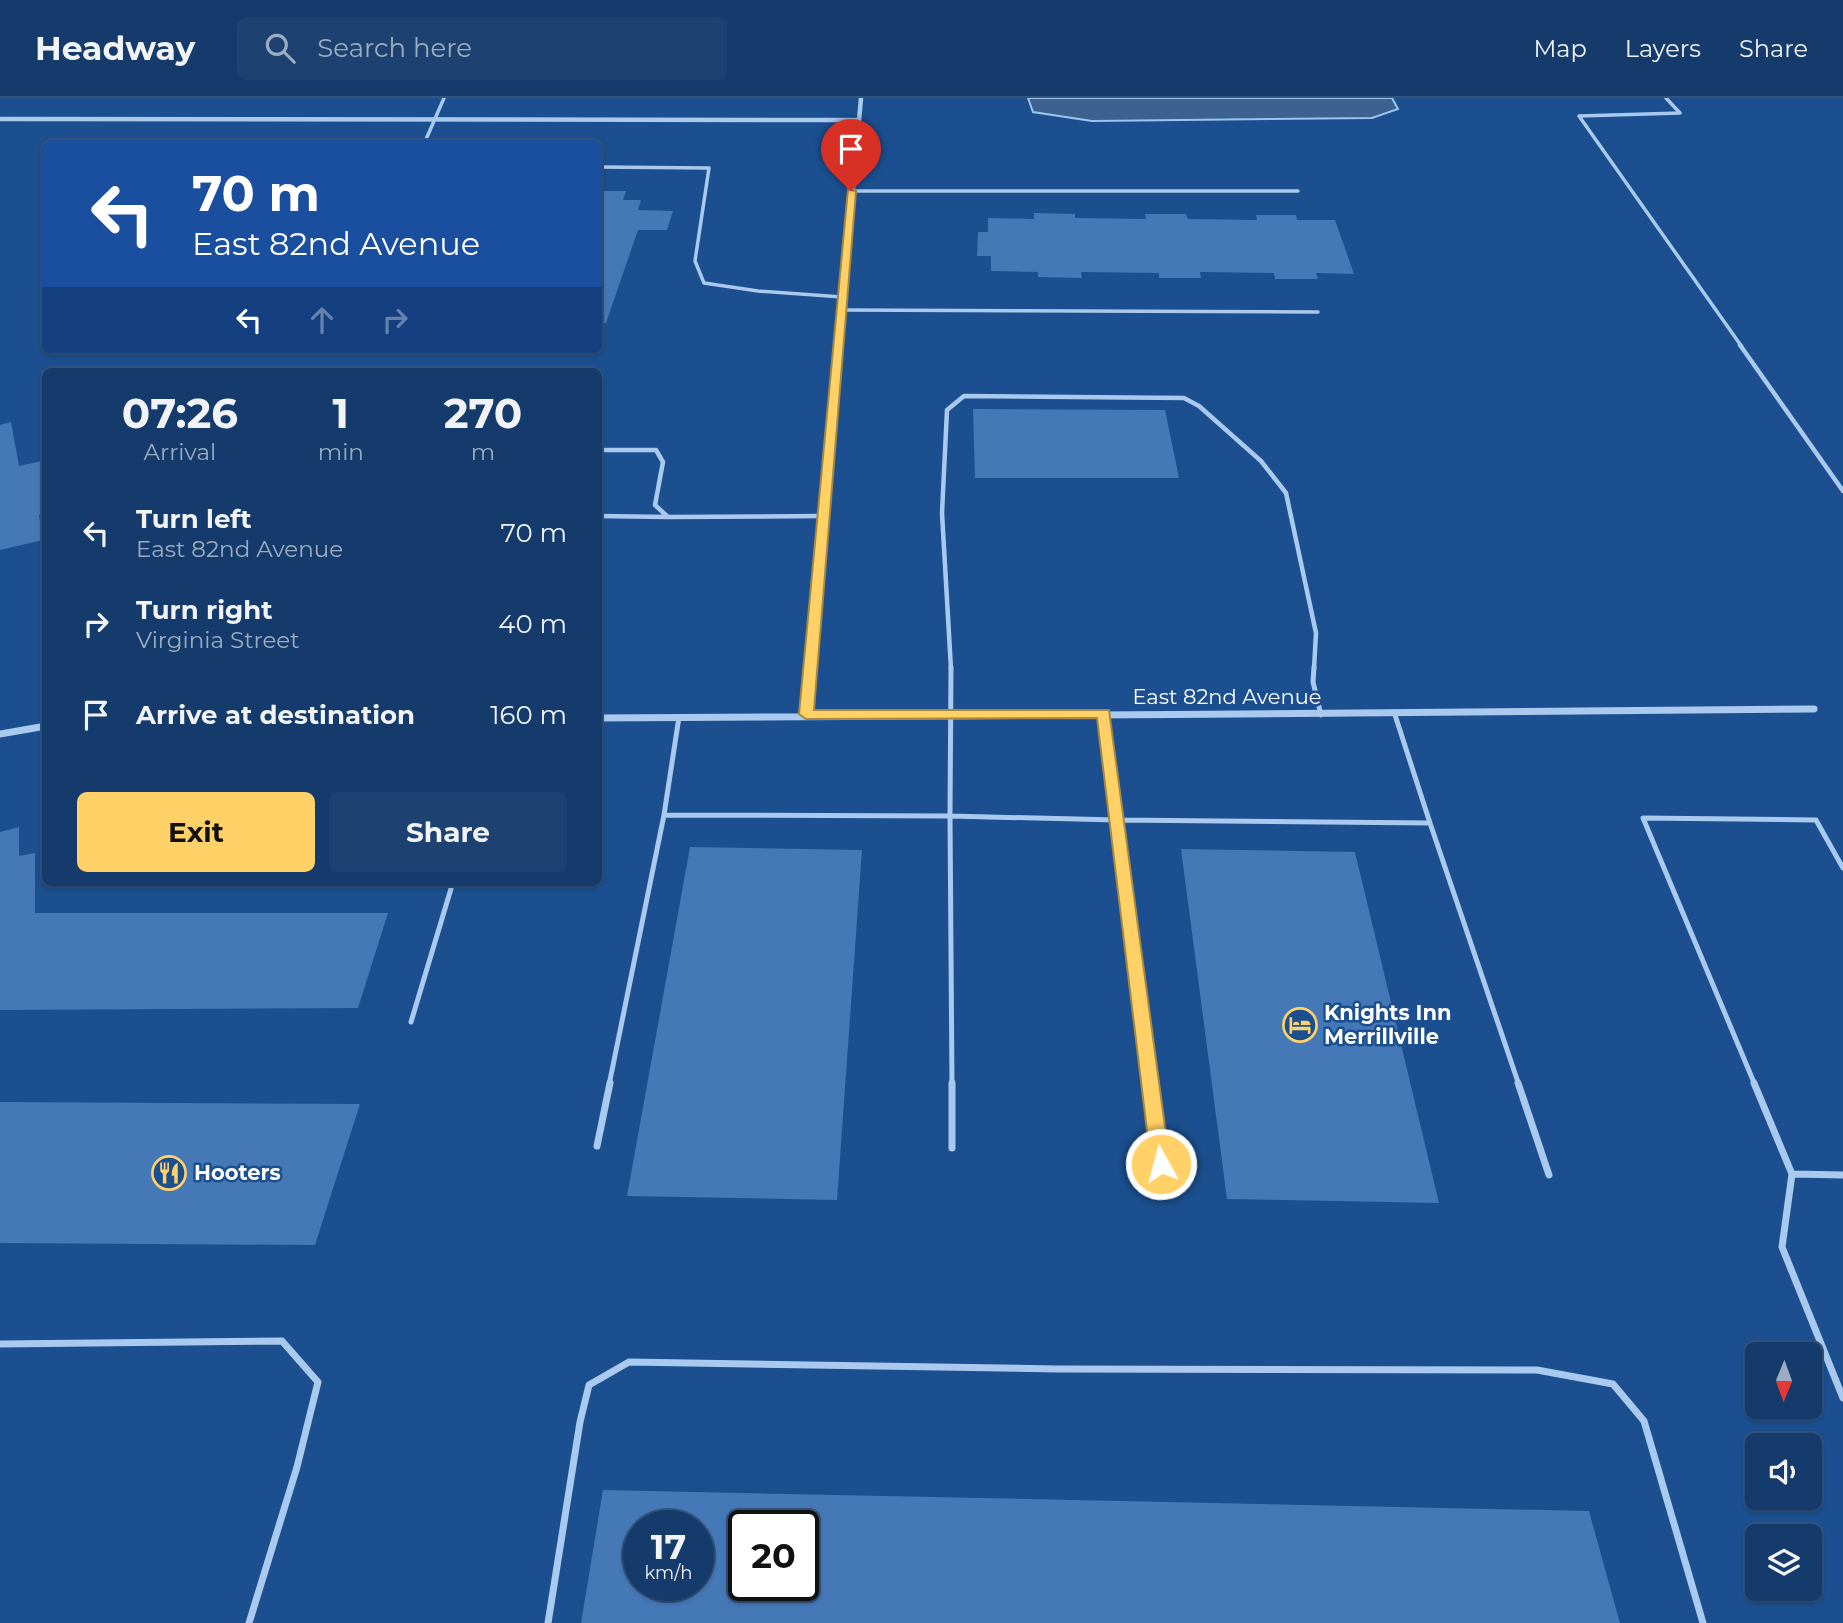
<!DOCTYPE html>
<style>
body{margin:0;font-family:Montserrat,sans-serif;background:#1d4271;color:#f1f3f6;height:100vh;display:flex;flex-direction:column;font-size:26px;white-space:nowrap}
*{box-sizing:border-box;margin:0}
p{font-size:23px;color:#9dadc1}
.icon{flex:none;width:38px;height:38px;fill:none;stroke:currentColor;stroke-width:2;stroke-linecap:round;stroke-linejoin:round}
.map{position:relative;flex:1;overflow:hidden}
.panel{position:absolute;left:42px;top:270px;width:560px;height:518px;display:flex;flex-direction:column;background:#143b6b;border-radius:10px;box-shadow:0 2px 5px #0004,0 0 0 2px #33557e}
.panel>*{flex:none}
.hud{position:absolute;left:42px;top:42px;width:560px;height:214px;border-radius:10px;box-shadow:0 2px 5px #0004,0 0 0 2px #33557e;background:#1a4fa0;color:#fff;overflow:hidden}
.needle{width:46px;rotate:181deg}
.fabs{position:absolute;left:1745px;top:1244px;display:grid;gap:14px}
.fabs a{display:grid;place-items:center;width:77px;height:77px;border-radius:10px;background:#143b6b;box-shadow:0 2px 5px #0004,0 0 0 2px #33557e;font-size:35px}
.speed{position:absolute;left:623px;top:1412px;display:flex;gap:14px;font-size:35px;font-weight:700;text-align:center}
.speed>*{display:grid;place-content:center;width:91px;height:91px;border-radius:50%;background:#143b6b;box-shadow:0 2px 5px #0004,0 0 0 2px #33557e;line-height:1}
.speed small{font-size:18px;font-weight:400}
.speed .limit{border:4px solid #111;border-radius:10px;background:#fff;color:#111}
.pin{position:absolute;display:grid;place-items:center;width:60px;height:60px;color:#fff;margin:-72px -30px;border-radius:50% 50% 50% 0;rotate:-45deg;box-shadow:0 0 7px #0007}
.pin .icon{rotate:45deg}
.me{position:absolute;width:77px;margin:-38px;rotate:353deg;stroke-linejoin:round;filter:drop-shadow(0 0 5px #0008)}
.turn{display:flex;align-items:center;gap:24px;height:147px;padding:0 35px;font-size:32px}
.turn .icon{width:91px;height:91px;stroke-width:2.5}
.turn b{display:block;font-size:49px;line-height:60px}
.lanes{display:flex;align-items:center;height:66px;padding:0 35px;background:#0003;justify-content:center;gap:35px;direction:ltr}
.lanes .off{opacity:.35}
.eta{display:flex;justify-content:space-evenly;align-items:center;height:119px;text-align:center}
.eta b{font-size:42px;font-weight:700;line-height:49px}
.button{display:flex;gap:14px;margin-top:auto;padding:14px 35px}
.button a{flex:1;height:80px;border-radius:10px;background:#ffd166;color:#111;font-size:28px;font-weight:700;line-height:80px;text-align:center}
.button a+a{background:#1d4271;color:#f1f3f6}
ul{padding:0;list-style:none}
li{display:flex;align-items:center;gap:21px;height:91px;padding:0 35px}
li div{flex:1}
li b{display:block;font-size:26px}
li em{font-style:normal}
header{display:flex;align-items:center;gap:42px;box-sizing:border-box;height:98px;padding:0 35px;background:#143b6b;border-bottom:2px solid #33557e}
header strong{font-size:33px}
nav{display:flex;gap:38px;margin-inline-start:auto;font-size:24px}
.search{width:490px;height:63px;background:#1d4271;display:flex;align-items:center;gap:18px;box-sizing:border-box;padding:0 24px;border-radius:10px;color:#9dadc1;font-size:26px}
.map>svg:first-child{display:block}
.water{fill:#3c6290;stroke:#9cc4f0;stroke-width:2}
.building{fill:#4478b7;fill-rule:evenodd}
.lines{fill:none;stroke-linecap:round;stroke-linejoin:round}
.lane-far3{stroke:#a9c9ee;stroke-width:3.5}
.lane-far2{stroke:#a9c9ee;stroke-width:4.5}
.lane-far1{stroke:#a9c9ee;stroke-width:5}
.lane{stroke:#a9c9ee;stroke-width:7}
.street-far2{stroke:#a9c9ee;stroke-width:4.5}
.street-far1{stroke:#a9c9ee;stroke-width:5}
.street{stroke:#a9c9ee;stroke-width:7}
.route{fill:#ffd166;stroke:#a68842;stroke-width:2}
.labels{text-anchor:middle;stroke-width:5;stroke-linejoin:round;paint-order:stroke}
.street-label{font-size:21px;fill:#fff;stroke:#1b4f8f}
.poi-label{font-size:21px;font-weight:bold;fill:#fff;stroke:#1b4f8f;text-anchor:start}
</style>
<header>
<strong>Headway</strong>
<div class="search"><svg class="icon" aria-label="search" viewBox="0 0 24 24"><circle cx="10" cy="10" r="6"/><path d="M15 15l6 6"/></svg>Search here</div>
<nav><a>Map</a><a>Layers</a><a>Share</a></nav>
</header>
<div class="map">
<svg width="1843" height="1525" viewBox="0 0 1843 1525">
<rect width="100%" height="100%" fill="#1b4f8f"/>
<path class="water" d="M1028,0H1392L1398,11L1372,20L1092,23L1033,14Z"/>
<path class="building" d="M598,93H626L623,102H641L638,112L673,113L667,132H638L606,225H598Z
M1034,115L1075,116V120L1146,121L1145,116H1186L1188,121L1257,122L1256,117H1296L1297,122H1335L1354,176L1316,175L1318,181H1275L1274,175L1200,174L1201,180H1159V175L1081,174L1082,180L1038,179V174L991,173V158H977L978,134H988V120L1034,121Z
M973,311L1165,312L1179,380H975Z
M11,324L19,368L46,362V416L39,417L43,442L0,452V327Z
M19,729V758L35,755V815H388L358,910L0,912V734Z
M690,749L862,752L837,1102L627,1098Z
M1181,751L1355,754L1439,1105L1227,1101Z
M0,1004L360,1006L315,1147L0,1145Z
M603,1392L1589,1413L1620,1525H581ZM639,1428H698V1488H639ZM744,1428H803V1488H744Z"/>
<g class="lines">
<path class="lane-far3" d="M1666,0L1680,15L1579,18L1742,249
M424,46L444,0
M598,69L709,70L695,163L704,185L758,193L842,199
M851,93H1298
M841,212L1318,214"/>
<path class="lane-far2" d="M1740,247L1843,393
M598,352H656L663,364L655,407L668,419L823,418
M598,418L668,419
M951,571L942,415L947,312L964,298L1184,300L1199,308L1261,363L1286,395L1316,535L1314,571"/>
<path class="lane-far1" d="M1314,569L1313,584L1321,617
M1104,615L1117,722L1430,725L1395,617
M679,619L664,717L950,718L951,569
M1430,725L1519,987
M411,924L453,784
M609,987L664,717
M952,987L950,718L1117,722L1151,987
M1755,987L1643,720L1816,722L1843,770"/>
<path class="lane" d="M952,985V1050
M1151,985L1161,1066
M1518,985L1549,1077
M1754,985L1792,1076L1843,1077
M597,1048L610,985
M1792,1076L1782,1149L1843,1300
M0,1246L282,1243L318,1284L297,1369L249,1525
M548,1525L580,1324L589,1287L629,1264L1058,1271L1537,1272L1613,1286L1644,1323L1703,1525"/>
<path class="street-far2" d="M0,21L858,22
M839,249L861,0"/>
<path class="street-far1" d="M810,571L839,247"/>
<path class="street" d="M806,616L810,569
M598,620C1003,616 1409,617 1814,611
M0,636L46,628"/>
</g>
<path class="route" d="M848,91L856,93L814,612H1109L1170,1066L1167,1072L1161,1074L1154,1072L1151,1066L1097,620L806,621L799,616Z"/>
<defs>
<g id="hotel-ring" transform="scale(1.75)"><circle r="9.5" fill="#1b4f8f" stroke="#ffd166" stroke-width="1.5"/><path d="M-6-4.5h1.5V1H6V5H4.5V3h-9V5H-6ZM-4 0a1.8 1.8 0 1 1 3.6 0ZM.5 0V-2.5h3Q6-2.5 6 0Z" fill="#ffd166"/></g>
<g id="restaurant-ring" transform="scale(1.75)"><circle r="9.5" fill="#1b4f8f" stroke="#ffd166" stroke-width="1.5"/><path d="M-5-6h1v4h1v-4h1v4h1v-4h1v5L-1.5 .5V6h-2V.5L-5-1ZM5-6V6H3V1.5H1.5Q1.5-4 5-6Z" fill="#ffd166"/></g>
</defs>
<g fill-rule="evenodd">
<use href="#hotel-ring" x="1300" y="927"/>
<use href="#restaurant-ring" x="169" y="1075"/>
</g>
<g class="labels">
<g class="street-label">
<text x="1227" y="606">East 82nd Avenue</text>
</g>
<g class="poi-label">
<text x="1324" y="922">Knights Inn<tspan x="1324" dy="24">Merrillville</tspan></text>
<text x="194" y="1082">Hooters</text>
</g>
</g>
</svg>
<div class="fabs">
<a><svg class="needle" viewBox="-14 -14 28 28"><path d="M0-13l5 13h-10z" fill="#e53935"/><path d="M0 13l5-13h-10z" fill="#9dadc1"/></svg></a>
<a><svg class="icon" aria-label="sound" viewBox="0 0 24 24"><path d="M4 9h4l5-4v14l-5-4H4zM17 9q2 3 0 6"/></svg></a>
<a><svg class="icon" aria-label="layers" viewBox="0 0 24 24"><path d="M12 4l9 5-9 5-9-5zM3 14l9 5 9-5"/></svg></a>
</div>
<div class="speed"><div>17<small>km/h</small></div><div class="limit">20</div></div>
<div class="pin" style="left:851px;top:93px;background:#d93025"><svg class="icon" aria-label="arrive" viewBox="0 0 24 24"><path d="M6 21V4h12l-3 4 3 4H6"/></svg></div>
<svg class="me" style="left:1161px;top:1066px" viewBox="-20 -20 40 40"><circle r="17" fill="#ffd166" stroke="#fff" stroke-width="3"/><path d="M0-11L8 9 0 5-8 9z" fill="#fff"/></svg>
<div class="hud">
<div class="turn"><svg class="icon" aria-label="left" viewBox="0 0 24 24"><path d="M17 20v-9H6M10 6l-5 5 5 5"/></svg><div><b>70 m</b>East 82nd Avenue</div></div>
<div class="lanes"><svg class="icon" aria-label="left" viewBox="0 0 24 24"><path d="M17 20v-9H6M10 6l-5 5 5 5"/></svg><svg class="icon off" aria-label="ahead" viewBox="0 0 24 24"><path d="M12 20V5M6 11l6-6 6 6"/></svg><svg class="icon off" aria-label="right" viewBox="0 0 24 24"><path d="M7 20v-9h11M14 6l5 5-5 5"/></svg></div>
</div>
<section class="panel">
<div class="eta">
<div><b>07:26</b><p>Arrival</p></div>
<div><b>1</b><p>min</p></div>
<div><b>270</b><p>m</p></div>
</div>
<ul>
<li><svg class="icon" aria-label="left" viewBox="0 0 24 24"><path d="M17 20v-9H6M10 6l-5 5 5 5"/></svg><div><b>Turn left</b><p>East 82nd Avenue</p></div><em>70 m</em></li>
<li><svg class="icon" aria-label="right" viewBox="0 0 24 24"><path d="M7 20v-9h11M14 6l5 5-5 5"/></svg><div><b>Turn right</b><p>Virginia Street</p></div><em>40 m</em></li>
<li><svg class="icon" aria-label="arrive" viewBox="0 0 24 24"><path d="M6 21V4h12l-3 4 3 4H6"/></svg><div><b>Arrive at destination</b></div><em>160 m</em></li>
</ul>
<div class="button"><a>Exit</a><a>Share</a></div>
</section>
</div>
